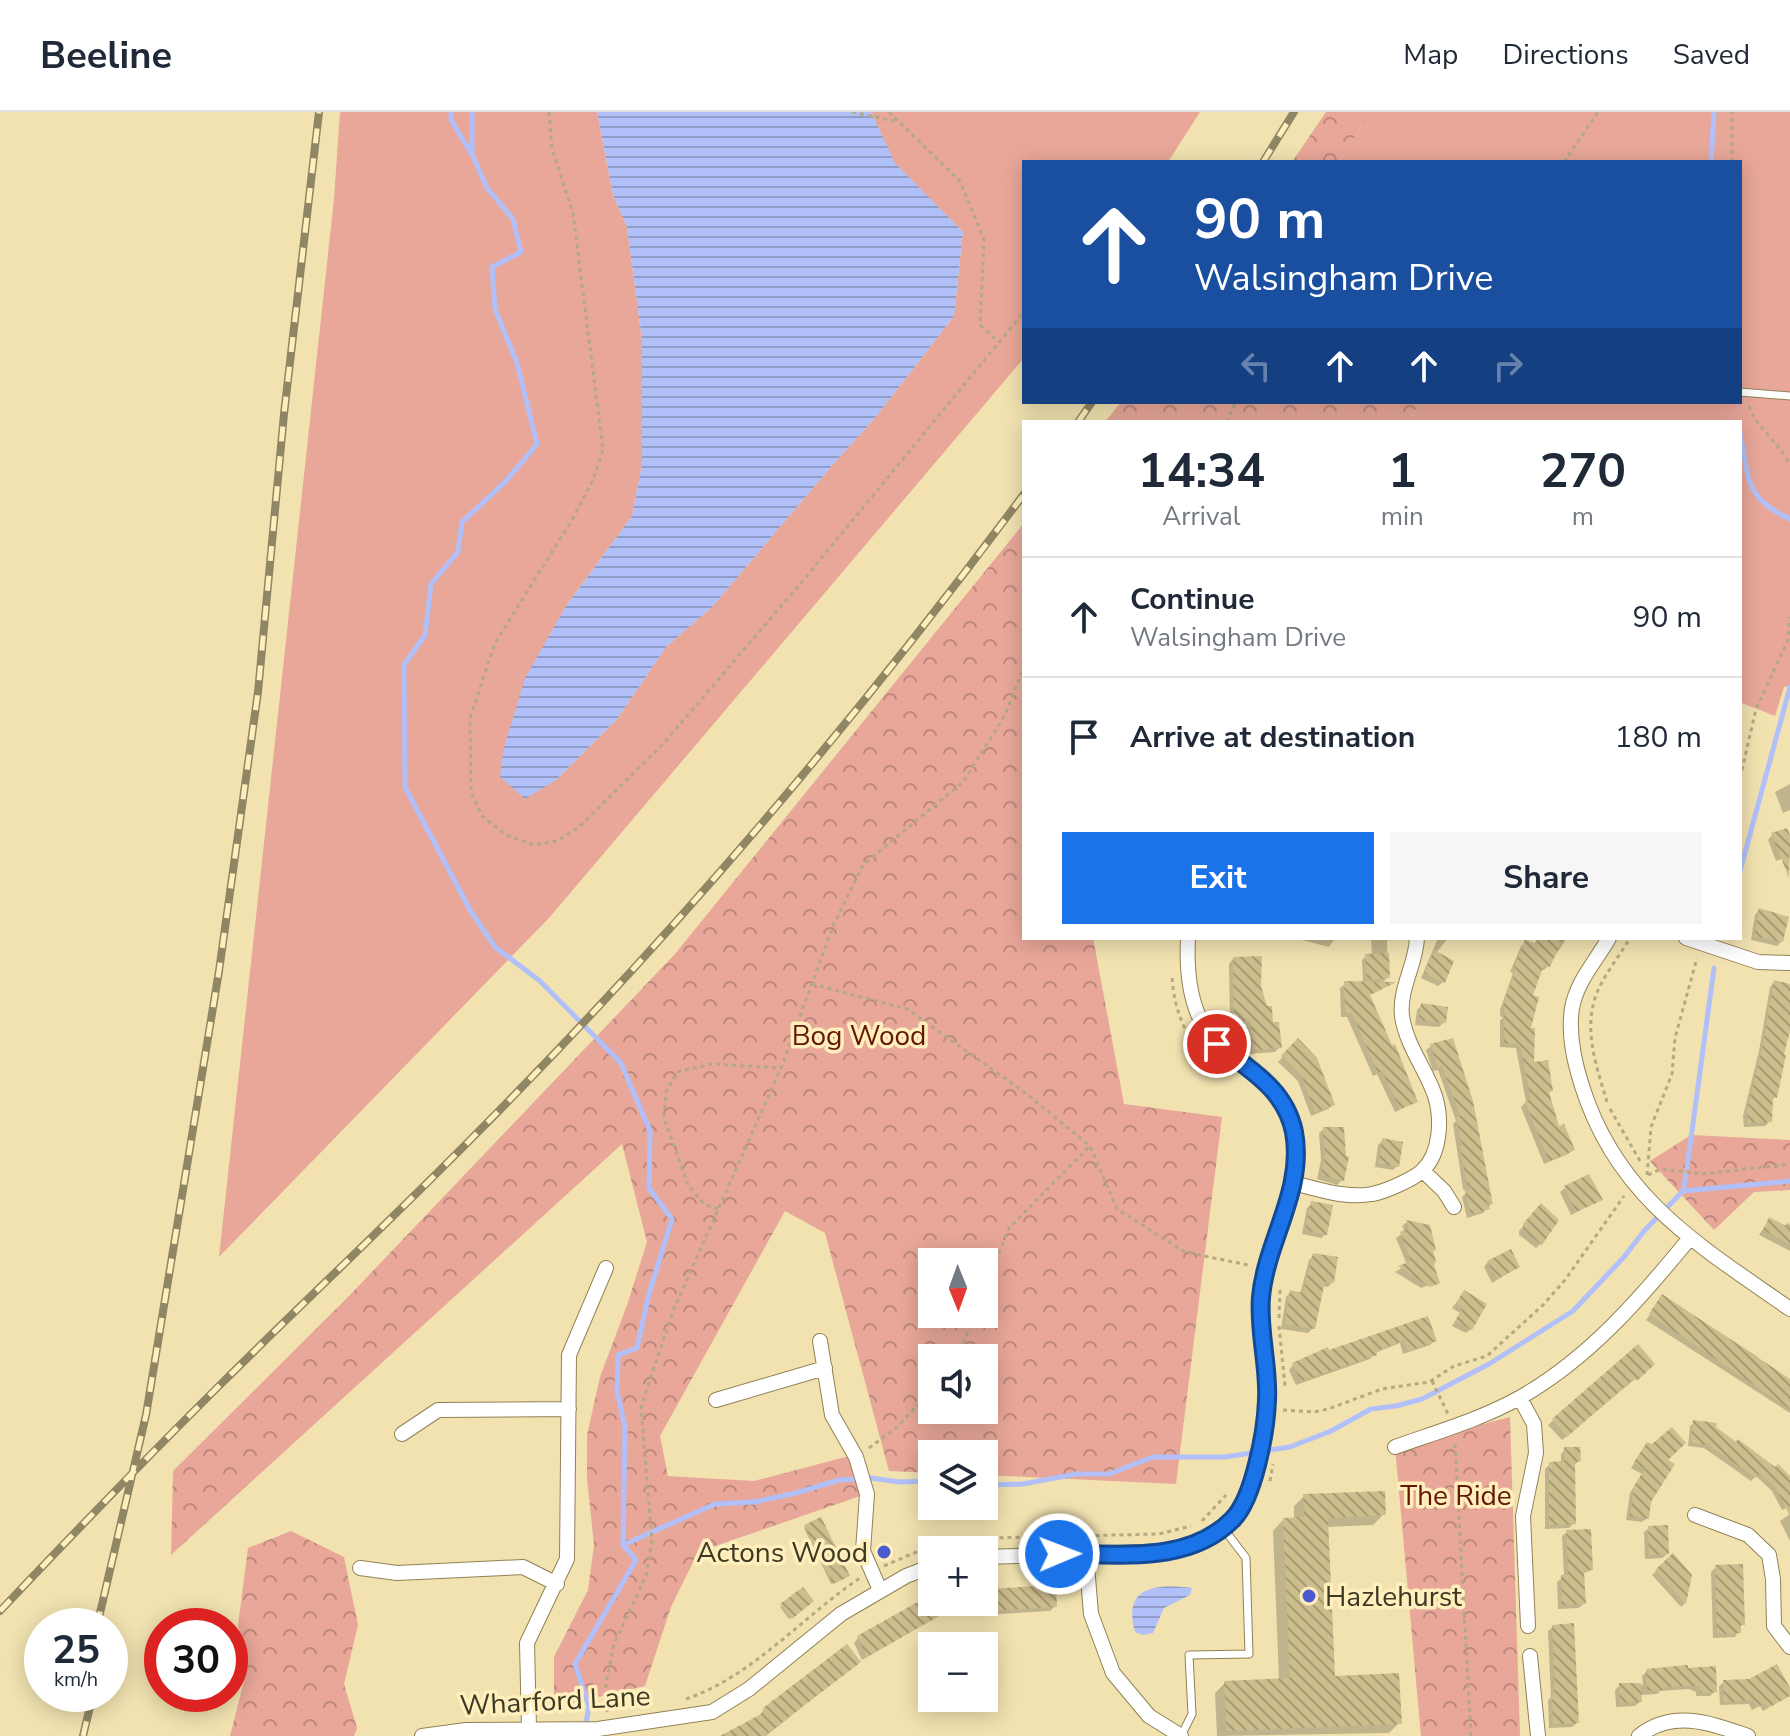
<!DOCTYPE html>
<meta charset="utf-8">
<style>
body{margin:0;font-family:"Nunito Sans",sans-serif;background:#f6f6f7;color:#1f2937;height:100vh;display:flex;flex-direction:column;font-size:30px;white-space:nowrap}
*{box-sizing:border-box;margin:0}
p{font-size:26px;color:#747a83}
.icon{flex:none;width:44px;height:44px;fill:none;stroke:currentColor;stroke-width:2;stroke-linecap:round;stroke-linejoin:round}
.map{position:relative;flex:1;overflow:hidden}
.side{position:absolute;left:1022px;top:308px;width:720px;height:520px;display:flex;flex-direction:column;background:#fff;border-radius:0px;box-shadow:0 4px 20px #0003}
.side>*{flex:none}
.banner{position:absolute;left:1022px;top:48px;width:720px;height:244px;border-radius:0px;box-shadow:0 4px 20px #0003;background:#1a4fa0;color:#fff;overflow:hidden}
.needle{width:52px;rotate:179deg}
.tools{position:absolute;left:918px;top:1136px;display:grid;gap:16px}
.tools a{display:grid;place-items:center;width:80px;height:80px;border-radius:0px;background:#fff;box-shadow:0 4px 20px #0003;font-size:40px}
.speed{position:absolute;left:24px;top:1496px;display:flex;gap:16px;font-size:40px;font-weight:700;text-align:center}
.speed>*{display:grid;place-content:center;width:104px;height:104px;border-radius:50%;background:#fff;box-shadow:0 4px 20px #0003;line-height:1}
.speed small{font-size:20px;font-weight:400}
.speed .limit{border:12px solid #d22;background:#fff;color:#111}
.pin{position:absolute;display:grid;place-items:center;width:68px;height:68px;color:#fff;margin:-34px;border:4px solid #fff;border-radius:50%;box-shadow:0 2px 8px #0007}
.me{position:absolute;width:88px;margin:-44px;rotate:89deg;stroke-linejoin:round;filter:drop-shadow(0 0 6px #0008)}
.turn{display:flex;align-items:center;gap:28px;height:168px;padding:0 40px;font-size:36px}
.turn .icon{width:104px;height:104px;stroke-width:2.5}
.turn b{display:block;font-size:56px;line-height:68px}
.lanes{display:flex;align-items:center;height:76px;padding:0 40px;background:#0003;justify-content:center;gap:40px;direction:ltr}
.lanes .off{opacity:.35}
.eta{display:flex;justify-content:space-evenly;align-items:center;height:136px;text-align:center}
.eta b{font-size:48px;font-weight:700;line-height:56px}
.button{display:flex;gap:16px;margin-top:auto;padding:16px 40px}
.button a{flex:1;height:92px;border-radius:0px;background:#1a73e8;color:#fff;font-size:32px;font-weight:700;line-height:92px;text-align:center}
.button a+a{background:#f6f6f7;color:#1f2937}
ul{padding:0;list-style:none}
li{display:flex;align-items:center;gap:24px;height:120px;padding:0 40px;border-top:2px solid #e0e1e3}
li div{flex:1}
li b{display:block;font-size:30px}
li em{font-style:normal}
header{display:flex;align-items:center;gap:48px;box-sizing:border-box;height:112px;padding:0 40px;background:#fff;border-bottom:2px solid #e0e1e3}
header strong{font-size:38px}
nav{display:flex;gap:44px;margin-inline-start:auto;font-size:28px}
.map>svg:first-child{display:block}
.green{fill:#e8a799}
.forest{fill:url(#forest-crowns);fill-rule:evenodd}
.water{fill:url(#water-rules)}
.shadow{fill:#0003}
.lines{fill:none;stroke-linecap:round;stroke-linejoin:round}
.stream{stroke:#b1c0f9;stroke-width:5}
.building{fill:url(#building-back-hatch)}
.lane-casing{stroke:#908254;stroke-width:9}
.street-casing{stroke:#908254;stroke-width:16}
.path{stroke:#b5a981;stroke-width:3;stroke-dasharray:4 4;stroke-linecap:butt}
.lane{stroke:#fff;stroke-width:7}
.street{stroke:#fff;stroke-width:14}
.rail-casing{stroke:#908664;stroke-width:8}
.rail{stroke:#ffefbd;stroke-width:5;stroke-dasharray:15;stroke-linecap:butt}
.route-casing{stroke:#114b97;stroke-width:20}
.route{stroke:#1a73e8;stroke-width:14}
.poi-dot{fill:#4b5acf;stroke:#ffefbd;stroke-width:3}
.labels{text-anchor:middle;stroke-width:7;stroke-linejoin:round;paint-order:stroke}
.park-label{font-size:28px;fill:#641708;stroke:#ffefbd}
.poi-label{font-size:28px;fill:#3e3824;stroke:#ffefbd;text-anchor:end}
.street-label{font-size:28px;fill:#3e3824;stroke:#ffefbd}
</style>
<header>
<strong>Beeline</strong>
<nav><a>Map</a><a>Directions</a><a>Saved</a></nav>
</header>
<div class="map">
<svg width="1790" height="1624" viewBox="0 0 1790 1624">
<defs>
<pattern id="forest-crowns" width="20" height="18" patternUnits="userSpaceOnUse" patternTransform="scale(2)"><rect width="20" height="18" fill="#e8a799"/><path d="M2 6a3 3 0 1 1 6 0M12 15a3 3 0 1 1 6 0" fill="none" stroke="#bd897d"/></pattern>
<pattern id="water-rules" width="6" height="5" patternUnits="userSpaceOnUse" patternTransform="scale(2)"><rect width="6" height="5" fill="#b1c0f9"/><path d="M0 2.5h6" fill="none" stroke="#919dc9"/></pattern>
<pattern id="building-back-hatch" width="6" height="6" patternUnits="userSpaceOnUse" patternTransform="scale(2)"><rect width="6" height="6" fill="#cdbe8e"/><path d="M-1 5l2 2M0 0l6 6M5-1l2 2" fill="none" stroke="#a89b74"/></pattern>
</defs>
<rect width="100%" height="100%" fill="#f1e2b0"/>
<path class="green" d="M340,0H597L613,83L627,115L642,228V353L632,404L566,494L556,668L617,607L666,535L712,495L835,350L875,306L954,204L963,120L894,51L871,0H1200L1168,50H1024V246L549,806L219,1145L334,87Z
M1370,0H1790V574L1784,575L1775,604L1742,591L1740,595V310H1407L1420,291L1414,290H1740V50H1339Z"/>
<path class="forest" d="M1326,0H1370L1339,50H1292Z
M1121,290H1414L1420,291L1407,310H1105Z
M1024,411V826H1093L1124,992L1222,1005L1176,1372L984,1363V1342H932V1361L889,1359L825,1121L785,1099L660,1324L668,1364L754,1369L853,1343L866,1382L698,1440L671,1495L645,1574L554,1595V1545L588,1478L594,1433L587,1366V1323L600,1265L627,1193L647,1130L622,1032L171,1443L173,1359L349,1184L675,842ZM932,1150H984V1202H932ZM932,1246H984V1298H932Z
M1691,1023L1790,1028V1078L1754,1080L1714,1118L1650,1049Z
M1510,1305L1520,1624H1421L1395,1335Z
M291,1419L344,1445L358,1513L344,1572L357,1616L354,1624H230L246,1561L238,1513L248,1436Z"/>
<path class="water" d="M597,0H871L895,51L963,120L954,204L875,306L835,350L712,495L666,535L617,607L556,668L525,687L500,665L503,639L525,566L566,494L632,404L642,353V228L627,115L613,83Z
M1192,1476L1190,1483L1164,1496L1153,1521L1143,1523L1135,1520C1122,1474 1156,1472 1192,1476Z"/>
<path class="shadow" d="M1790,672V698L1783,701L1775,680Z
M1786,718L1790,728V744L1776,749L1768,728L1772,723Z
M1759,798L1782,829L1777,834L1751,828L1755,803Z
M1294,826H1335L1329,835Z
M1371,826H1389L1387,829L1388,865L1381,872H1391L1368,884L1416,990L1395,1000L1377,962L1373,964L1347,905H1341L1340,876L1345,872H1363L1362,848L1366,844L1372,843Z
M1438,826H1448L1436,841L1443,870L1438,874L1421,866Z
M1537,826H1567L1549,853L1544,858H1540L1530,884L1528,918L1532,952L1551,978L1548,982L1558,1017L1573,1038L1568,1042L1544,1052L1521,995L1526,990L1516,936L1500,935V908L1503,906L1500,904V898L1513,861L1510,860L1521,834L1526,830L1534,833Z
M1233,847L1259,874L1280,935L1275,940L1249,942L1246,912L1230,913L1229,852Z
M1774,870L1790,874V910L1775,985L1771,989L1770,1009L1765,1014L1744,1015L1743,1004L1759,939L1770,875Z
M1421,894L1444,910L1439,915L1415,913L1417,898Z
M1298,929L1333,992L1328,997L1311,1004L1298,969L1278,950Z
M1452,929L1491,1092L1483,1101L1467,1106L1462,1085L1467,1080L1463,1077L1453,1012L1456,1009L1438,958L1433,959L1426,938L1431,934Z
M1324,1017L1342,1068L1337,1073L1317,1067L1321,1048L1319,1021Z
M1383,1028L1397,1054L1393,1058L1375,1055L1378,1033Z
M1565,1076L1600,1088L1571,1103L1560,1080Z
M1312,1091L1326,1122L1321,1126L1302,1122L1307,1096Z
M1537,1099L1547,1125L1536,1136L1519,1123V1119Z
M1769,1108L1784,1115L1787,1111L1790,1113V1139L1759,1123Z
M1407,1110L1428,1115L1432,1152L1438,1171L1435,1173V1171L1421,1176L1395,1160L1407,1153L1396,1126L1405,1120L1402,1114Z
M1314,1143L1332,1170L1328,1175L1322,1174L1313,1216L1308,1221L1281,1217L1286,1185L1290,1181L1300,1182L1309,1148Z
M1488,1150L1518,1155L1492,1171L1484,1155Z
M1464,1181L1471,1217L1466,1221L1452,1214L1460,1201L1452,1196Z
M1663,1184L1758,1245L1756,1248L1790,1275V1301L1646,1208Z
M1427,1207L1435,1228L1430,1233L1403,1242L1400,1231L1375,1241L1370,1247L1296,1273L1289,1258L1293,1253L1327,1240Z
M1637,1235L1653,1252L1562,1328L1548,1313Z
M1694,1311L1714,1316L1790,1367V1394L1782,1398L1772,1379L1756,1364L1751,1369L1704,1336L1688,1334L1690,1314Z
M1565,1337L1579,1349L1574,1353V1411L1569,1416L1545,1417V1357L1550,1352H1561V1342Z
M1643,1337L1665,1348L1650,1389L1647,1406L1642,1410L1626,1408L1630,1381L1642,1362L1631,1356Z
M1304,1384L1384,1402L1373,1413L1326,1415L1333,1566L1399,1611L1389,1621L1217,1624L1215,1581L1225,1571L1279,1568L1273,1419L1283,1408H1294V1394Z
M1790,1402V1429L1780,1409Z
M806,1414L846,1466L831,1472L804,1416Z
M1649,1416L1667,1442L1662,1446L1645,1447L1644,1420Z
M1567,1420L1591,1458L1582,1462L1584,1491L1579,1496L1558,1497L1557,1470L1564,1465L1562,1424Z
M1673,1444L1690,1463L1685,1491L1681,1495L1652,1463Z
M1716,1455L1742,1512L1735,1525L1713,1526L1711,1460Z
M803,1478L812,1489L789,1507L780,1495Z
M987,1479L1055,1494L1050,1499L983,1503L982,1490Z
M938,1503L862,1548L854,1531L858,1526Z
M1553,1515L1577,1611L1572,1615L1549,1616L1548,1588L1551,1585L1548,1519Z
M853,1554L766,1624H722L761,1604L760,1602L764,1598Z
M1647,1559L1715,1579L1710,1584H1696V1580L1689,1577L1660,1579L1657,1582L1640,1583V1590L1635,1594L1616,1595L1615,1578L1620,1573H1643L1642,1564Z
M1724,1570L1790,1581V1583L1763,1599L1760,1594L1752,1598L1749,1592L1720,1593L1719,1574Z"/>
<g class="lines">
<path class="stream" d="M451,0V8L471,41
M472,0V42L487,76L513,107L521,140L492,155L495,197L517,251L537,332L506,369L462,410L458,440L431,472L425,523L404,553L405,675L470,798L495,835L540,869L621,951L650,1019L649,1076L672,1107L649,1182L637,1236L618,1243L617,1280L625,1315L623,1433L636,1448L575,1552L589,1595L585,1616
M1711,50L1714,0
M1740,321C1749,366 1744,386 1790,407
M1740,759L1790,575
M1687,1056L1714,856
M1683,1079L1790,1069
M984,1373L1023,1372L1076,1362H1109L1153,1345H1225L1290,1335L1331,1319L1371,1297L1396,1294L1422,1287L1489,1252L1573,1199L1624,1145L1644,1119L1683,1079L1686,1062
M623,1433L715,1392L754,1390L796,1381L839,1368L871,1366L900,1370L932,1369"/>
</g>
<path class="building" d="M1787,716L1790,723L1789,766L1771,721Z
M1759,796L1789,805L1783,830L1754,824Z
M1538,826H1563L1550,855L1544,853L1533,883L1539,885L1531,916H1535L1534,950L1548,948L1553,979L1549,980L1559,1014L1564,1012L1575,1038L1549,1049L1525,989L1531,988L1520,932L1504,931V902H1510L1504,900V891L1516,856L1514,855L1525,827L1536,832Z
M1434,838L1454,849L1445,871L1424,861Z
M1389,841L1390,866L1367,868L1365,842Z
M1262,844L1261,874L1267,894H1272L1273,910H1279L1282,936L1253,938L1250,909H1234L1233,845Z
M1774,868L1790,872V919L1784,942L1786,943L1777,986L1773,985L1772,1010L1748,1011L1747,998L1763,933Z
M1344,869L1396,870L1370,883L1392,933L1395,932L1418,990L1400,997L1382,959L1378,961L1352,901H1345Z
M1421,891L1448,895L1446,911L1419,908Z
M1298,926L1317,946L1335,993L1315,1000L1302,964L1281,944Z
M1453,926L1473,989L1493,1093L1485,1086L1490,1097L1471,1102L1465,1079L1473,1077L1467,1072L1460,1034H1462L1456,1005H1461L1442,954L1438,956L1430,932Z
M1323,1015H1344L1346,1044L1349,1045L1344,1069L1321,1063L1325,1042Z
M1382,1026L1403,1030L1399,1055L1379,1051Z
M1589,1062L1603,1088L1576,1100L1564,1074Z
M1311,1089L1333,1093L1327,1123L1305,1118Z
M1541,1091L1559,1108L1542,1133L1523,1118V1112Z
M1769,1105L1790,1116V1132L1763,1118Z
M1406,1108L1430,1113L1436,1138L1433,1139L1436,1149L1434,1153L1440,1171L1430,1175L1398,1154L1411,1149L1400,1120L1409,1116Z
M1511,1137L1520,1155L1497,1167L1487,1149Z
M1313,1141L1338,1145L1334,1171L1325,1169L1315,1217L1285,1212L1290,1178L1303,1181Z
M1464,1178L1487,1192L1472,1218L1455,1209L1463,1196L1456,1191Z
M1662,1182L1790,1267V1297L1649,1202Z
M1428,1204L1437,1229L1408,1239L1404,1228L1377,1239V1243L1301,1269L1292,1251L1328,1235L1329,1238Z
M1638,1232L1655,1252L1637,1269L1634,1266L1567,1325L1552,1307Z
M1693,1308L1717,1311L1716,1315L1736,1330L1738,1327L1775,1355L1778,1352L1790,1364V1404L1775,1375L1760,1361L1756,1366L1708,1333L1691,1331Z
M1672,1315L1686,1331L1668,1348L1675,1352L1651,1390L1649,1407L1630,1404L1634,1374L1645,1357L1634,1350L1647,1330L1652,1332Z
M1564,1335H1580L1581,1349L1575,1350L1576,1412L1549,1413V1350L1565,1349Z
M1385,1379L1386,1403L1328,1406L1335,1564L1399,1561L1402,1612L1227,1619L1224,1569L1290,1566L1283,1406L1304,1405L1303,1382Z
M821,1405L850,1464L833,1472L804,1413Z
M1668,1413L1669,1442L1649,1443L1648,1414Z
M1591,1417L1593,1458L1584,1459L1586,1492L1562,1493L1561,1463H1568L1566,1418Z
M1673,1441L1692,1463L1686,1492L1655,1458Z
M1743,1452L1745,1513H1741V1521L1717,1522L1715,1453Z
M1056,1473L1057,1495L987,1499L986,1477Z
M803,1475L814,1489L792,1507L780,1492Z
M930,1483L941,1503L867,1545L857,1524Z
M1574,1511L1579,1611L1553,1612L1552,1581H1555L1552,1513Z
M847,1532L861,1550L764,1624H720L765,1600L763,1596Z
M1777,1552L1790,1576V1584L1768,1596L1765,1591L1757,1595L1754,1588L1724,1590L1723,1568L1749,1567Z
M1688,1553V1556L1716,1554L1717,1580L1700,1581V1575L1695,1574L1664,1575V1578L1647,1579L1646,1557Z
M1619,1571H1641L1642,1590L1620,1591Z"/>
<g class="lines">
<g class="lane-casing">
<path id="lane" d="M1740,280L1790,284
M1181,1624L1192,1602L1189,1543L1249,1542L1246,1446L1223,1416"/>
</g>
<g class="street-casing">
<path id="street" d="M1609,826C1596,849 1577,869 1572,896C1568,923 1574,949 1582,974C1617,1086 1700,1134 1790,1197
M1686,826L1758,850L1790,851
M1423,1059L1444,1079L1454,1095
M1293,1071C1317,1077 1346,1087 1372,1082C1384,1080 1412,1068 1422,1059C1441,1042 1442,1006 1435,984C1426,957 1406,933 1402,904C1399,876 1416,853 1417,826
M820,1229L832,1303L856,1345L867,1382L863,1439L880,1478
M1520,1286L1534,1312L1536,1341L1523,1404L1528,1514
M716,1288L825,1256
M402,1322L438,1298L569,1297
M1395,1335C1437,1320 1482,1307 1521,1285C1589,1246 1640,1187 1689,1127
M1695,1403L1748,1423L1769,1443L1773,1467L1774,1514L1790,1535
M1086,1441L1091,1502L1113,1561L1149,1604L1181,1624
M984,1445L1175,1439C1233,1421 1246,1396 1258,1340C1262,1323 1267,1304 1268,1286C1268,1252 1258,1218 1262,1183C1268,1128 1306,1075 1293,1017C1282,970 1250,963 1219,934C1190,906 1186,863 1188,826
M360,1456L397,1461L523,1455L557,1472
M1530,1544L1538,1624
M529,1617L527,1531L567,1447L569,1243L606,1156
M422,1624L466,1618L598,1617L712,1600L749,1577L841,1502L906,1464L932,1454
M1639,1624C1673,1597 1710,1611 1748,1624"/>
</g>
<path class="path" d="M549,0L552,37L573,101L603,338L593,368L572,408L495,531L470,606L471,680L482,704L506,723L535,733L557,729L579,715L663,632L801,471L1024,200
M852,0L899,10
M889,0L960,69L984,128L980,213L999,230
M1564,50L1598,0
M1732,50V0
M1749,294C1757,317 1780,331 1790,353
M1226,310L1236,290
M1740,666L1756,597L1788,528L1790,505
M1172,866C1174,890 1180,913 1195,933
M812,872L907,897L1024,980L1090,1034L1117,1097L1185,1140L1248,1153
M1205,945L1216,958L1226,963
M1607,990C1597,956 1584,921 1595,886C1602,865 1619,845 1630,826
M1610,997L1640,1049
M1647,1063L1651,1015L1672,962L1675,926L1697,846
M1648,1063L1661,1057L1703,1062L1790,1052
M718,1097L704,1092L688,1073L664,1006L666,980L677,960L712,952L781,956
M984,1178L1009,1116L1089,1035
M1279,1206L1280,1178
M1279,1214L1285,1274
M957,1246L975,1202
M1432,1269L1448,1302
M1283,1298L1314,1300L1328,1297L1382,1277L1429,1270L1454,1254L1487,1244L1544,1192L1565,1168L1624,1084
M1455,1332L1471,1624
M869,1336L896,1316L932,1278
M1270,1369L1273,1352
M1202,1409L1226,1383
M884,1454L921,1438L952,1430L989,1426L1159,1422L1191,1414
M686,1587C753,1564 802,1505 860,1466
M607,1600L606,1572L614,1532L646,1464L652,1428L641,1295L673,1199L781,956L834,812L863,753L964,669L1005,603L1024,555"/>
<use href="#lane" class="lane"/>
<use href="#street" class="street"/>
<g class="rail-casing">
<path id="rail" d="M1263,50L1294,0
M1078,310L1092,290
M0,1499C74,1421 148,1344 224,1269C307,1187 392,1107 474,1024C673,824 856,608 1024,382
M97,1514L146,1303L219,859L258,580L284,302L319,0
M83,1624L93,1582"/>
</g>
<use href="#rail" class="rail"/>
</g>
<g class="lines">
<g class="route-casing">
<path id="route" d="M1059,1442C1117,1441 1187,1453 1232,1408C1254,1387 1266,1318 1267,1288C1269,1254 1258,1219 1261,1185C1266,1129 1305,1078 1294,1020C1285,976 1249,958 1217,932"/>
</g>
<use href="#route" class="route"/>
</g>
<g class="poi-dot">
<circle cx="884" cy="1440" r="8"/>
<circle cx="1309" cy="1484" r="8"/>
</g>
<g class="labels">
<g class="park-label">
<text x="859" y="933">Bog Wood</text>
<text x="1456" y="1393">The Ride</text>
</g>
<g class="poi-label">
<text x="868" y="1450">Actons Wood</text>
<text x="1325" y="1494" text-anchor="start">Hazlehurst</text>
</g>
<g class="street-label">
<text transform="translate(555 1588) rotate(-3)" y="10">Wharford Lane</text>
</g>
</g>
</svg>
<div class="tools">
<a><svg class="needle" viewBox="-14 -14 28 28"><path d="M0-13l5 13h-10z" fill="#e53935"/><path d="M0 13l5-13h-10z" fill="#747a83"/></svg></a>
<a><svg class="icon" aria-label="sound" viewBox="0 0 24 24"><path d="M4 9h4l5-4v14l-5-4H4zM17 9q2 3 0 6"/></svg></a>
<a><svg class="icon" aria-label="layers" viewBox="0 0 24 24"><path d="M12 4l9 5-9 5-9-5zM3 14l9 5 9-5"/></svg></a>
<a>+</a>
<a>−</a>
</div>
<div class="speed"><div>25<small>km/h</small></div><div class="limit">30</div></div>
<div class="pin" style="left:1217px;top:932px;background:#d93025"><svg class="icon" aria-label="arrive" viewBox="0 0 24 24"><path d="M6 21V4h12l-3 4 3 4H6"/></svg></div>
<svg class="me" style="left:1059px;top:1442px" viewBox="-20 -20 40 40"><circle r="17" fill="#1a73e8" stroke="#fff" stroke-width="3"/><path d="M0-11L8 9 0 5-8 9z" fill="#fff"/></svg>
<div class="banner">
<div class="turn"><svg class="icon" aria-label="ahead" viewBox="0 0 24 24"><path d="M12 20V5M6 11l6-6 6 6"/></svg><div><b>90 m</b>Walsingham Drive</div></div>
<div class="lanes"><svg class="icon off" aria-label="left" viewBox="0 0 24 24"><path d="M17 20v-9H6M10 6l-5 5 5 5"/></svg><svg class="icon" aria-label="ahead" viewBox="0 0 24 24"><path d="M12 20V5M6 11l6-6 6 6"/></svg><svg class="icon" aria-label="ahead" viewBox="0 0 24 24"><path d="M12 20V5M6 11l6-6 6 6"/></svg><svg class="icon off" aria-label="right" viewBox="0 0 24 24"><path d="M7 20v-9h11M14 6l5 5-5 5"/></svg></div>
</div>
<section class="side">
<div class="eta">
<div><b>14:34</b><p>Arrival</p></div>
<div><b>1</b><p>min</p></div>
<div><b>270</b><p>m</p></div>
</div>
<ul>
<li><svg class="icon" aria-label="ahead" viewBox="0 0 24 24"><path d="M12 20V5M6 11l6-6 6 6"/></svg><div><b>Continue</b><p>Walsingham Drive</p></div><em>90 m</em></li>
<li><svg class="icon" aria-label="arrive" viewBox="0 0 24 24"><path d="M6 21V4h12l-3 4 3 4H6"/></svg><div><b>Arrive at destination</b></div><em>180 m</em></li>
</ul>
<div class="button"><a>Exit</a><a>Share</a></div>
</section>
</div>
